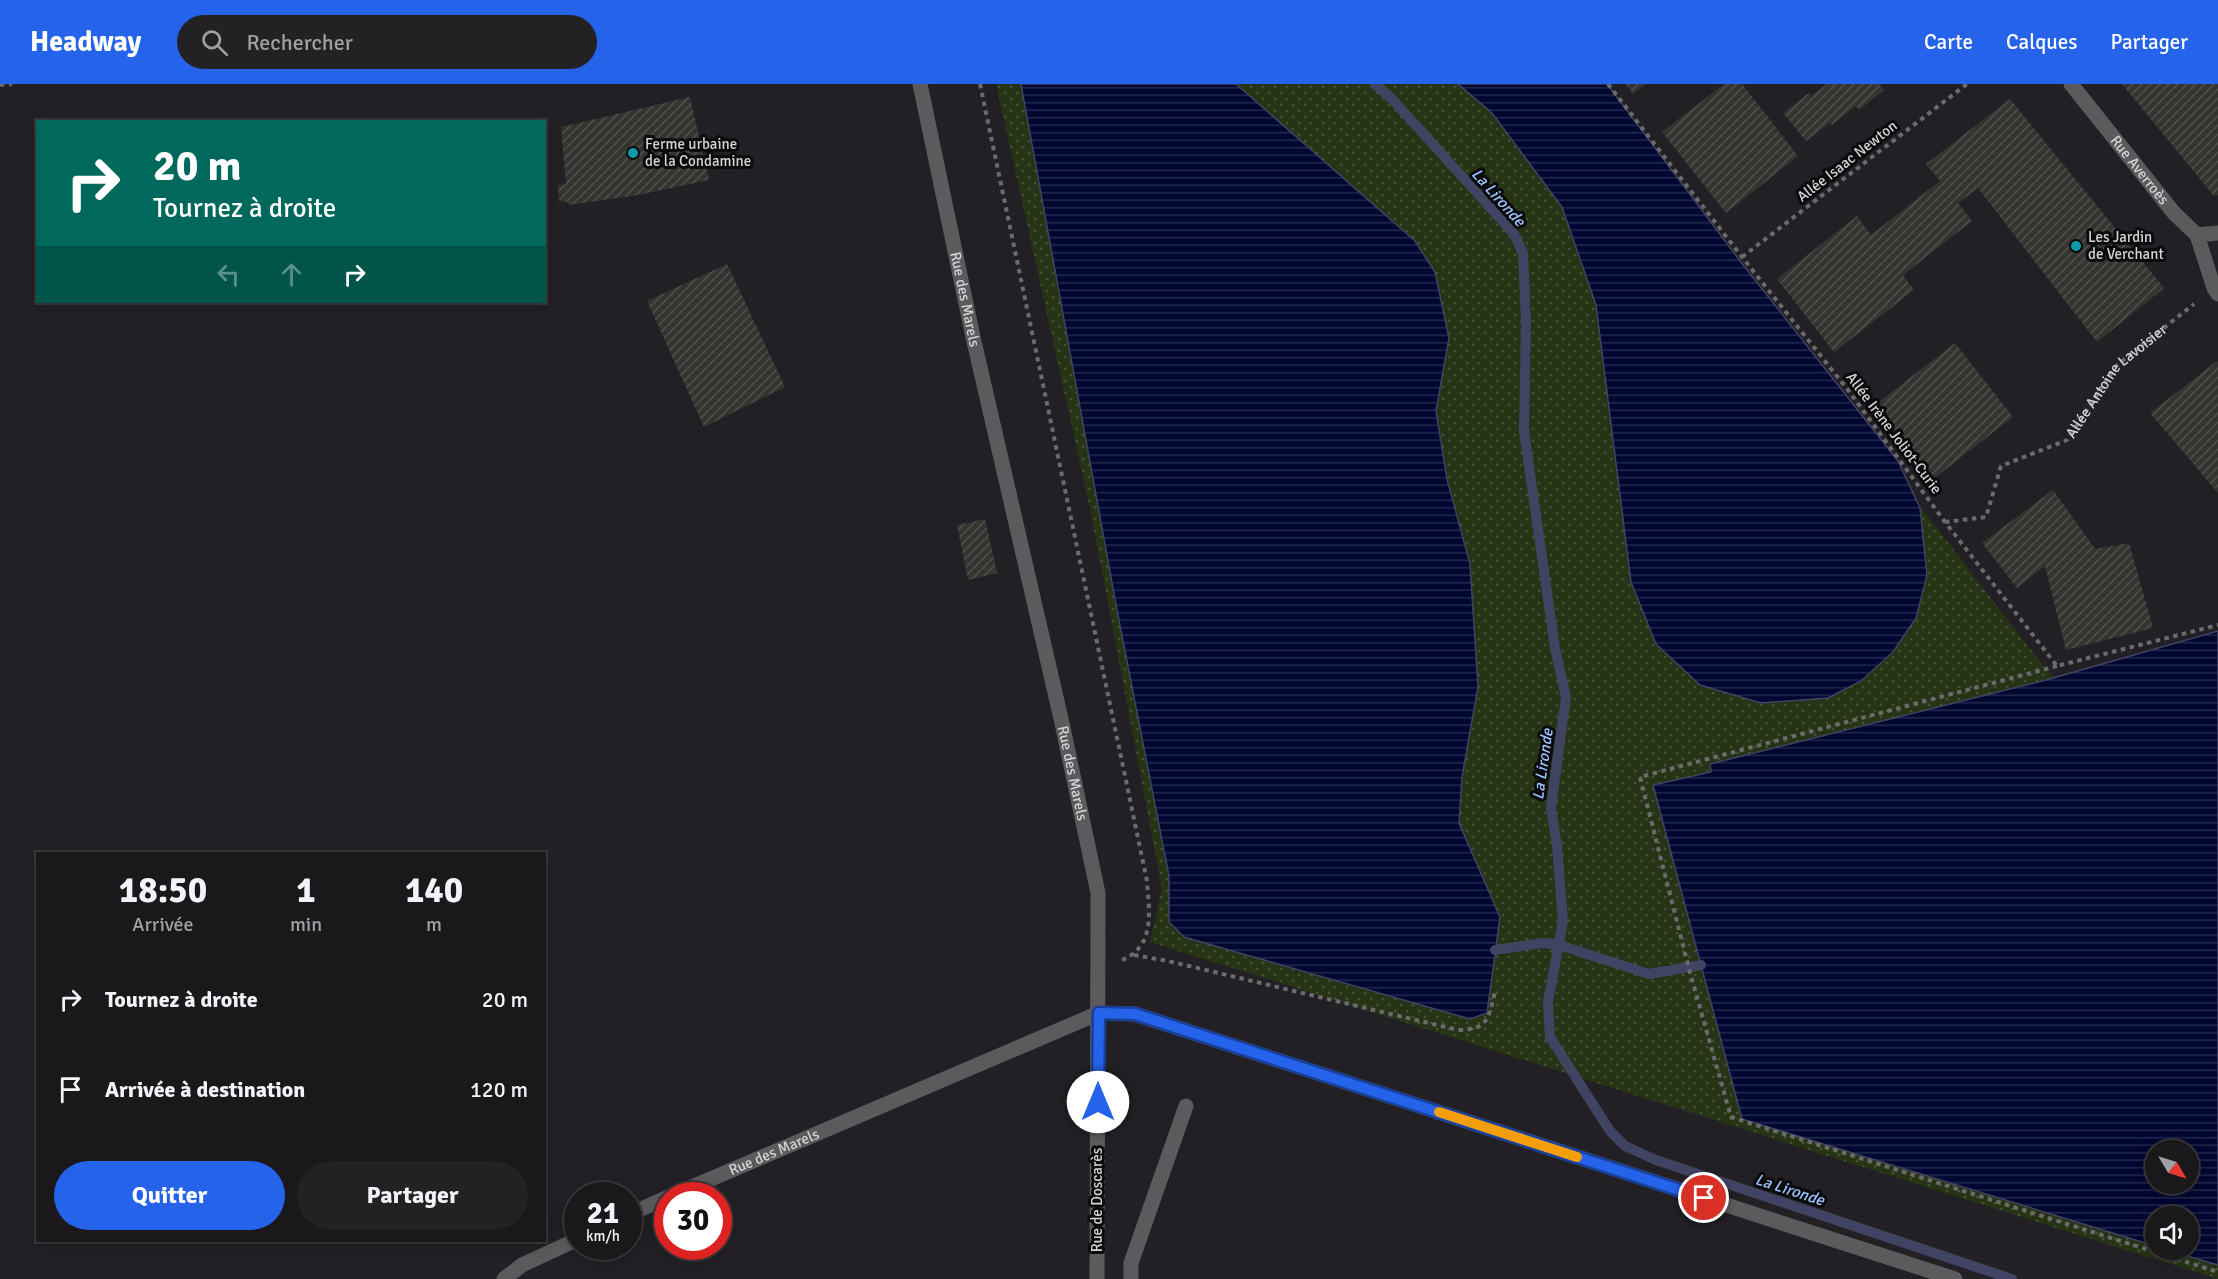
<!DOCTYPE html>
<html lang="fr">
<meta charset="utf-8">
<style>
body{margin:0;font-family:Signika,sans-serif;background:#232124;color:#f1f3f6;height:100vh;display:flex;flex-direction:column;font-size:22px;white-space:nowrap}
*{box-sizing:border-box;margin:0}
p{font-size:20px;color:#9fa0a3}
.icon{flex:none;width:33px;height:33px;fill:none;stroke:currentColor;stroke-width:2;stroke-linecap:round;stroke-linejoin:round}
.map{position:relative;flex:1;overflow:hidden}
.panel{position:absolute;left:36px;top:768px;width:510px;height:390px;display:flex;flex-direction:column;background:#1a181b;border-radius:0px;box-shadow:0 3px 15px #0003,0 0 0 2px #38373a}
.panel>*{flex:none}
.banner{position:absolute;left:36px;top:36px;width:510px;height:183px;border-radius:0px;box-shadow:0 3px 15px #0003,0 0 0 2px #38373a;background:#00695c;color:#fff;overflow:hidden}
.needle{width:39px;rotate:128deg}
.controls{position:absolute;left:2145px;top:1056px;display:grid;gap:12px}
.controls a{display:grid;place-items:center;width:54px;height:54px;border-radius:50%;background:#1a181b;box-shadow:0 3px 15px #0003,0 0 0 2px #38373a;font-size:30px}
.speed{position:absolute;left:564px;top:1098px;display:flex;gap:12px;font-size:30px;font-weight:700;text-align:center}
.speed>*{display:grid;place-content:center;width:78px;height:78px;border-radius:50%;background:#1a181b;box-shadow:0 3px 15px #0003,0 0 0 2px #38373a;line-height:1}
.speed small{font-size:15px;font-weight:400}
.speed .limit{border:9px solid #d22;background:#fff;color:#111}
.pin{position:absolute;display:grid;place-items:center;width:51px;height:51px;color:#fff;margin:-26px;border:3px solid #fff;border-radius:50%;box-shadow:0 2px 6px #0007}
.me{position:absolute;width:66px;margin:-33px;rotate:0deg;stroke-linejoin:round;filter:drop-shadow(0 0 4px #0008)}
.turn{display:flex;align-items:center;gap:21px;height:126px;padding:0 18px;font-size:27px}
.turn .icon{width:78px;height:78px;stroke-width:2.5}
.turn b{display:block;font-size:42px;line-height:51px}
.lanes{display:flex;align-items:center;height:57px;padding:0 18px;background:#0003;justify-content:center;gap:30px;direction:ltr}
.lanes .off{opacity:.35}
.eta{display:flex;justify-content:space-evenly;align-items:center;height:102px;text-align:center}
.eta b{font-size:36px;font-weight:800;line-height:42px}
.button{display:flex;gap:12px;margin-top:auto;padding:12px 18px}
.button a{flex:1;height:69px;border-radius:36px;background:#2563eb;color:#fff;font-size:24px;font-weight:800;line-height:69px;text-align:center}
.button a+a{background:#232124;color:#f1f3f6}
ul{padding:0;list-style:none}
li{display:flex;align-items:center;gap:18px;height:90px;padding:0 18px}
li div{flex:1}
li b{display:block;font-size:22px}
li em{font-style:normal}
header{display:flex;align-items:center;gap:36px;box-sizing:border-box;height:84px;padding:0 30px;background:#2563eb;color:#fff}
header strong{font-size:28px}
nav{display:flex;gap:33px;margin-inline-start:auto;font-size:21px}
.search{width:420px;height:54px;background:#232124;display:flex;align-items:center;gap:15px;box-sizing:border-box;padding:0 21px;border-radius:33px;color:#9fa0a3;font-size:22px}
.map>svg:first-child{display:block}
.grass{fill:url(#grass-dots);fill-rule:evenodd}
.water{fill:url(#water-rules);stroke:#404462;stroke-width:1.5;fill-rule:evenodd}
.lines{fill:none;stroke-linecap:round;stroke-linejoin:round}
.stream{stroke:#404462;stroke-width:10}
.building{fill:url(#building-hatch)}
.path{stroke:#6c6a6d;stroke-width:4;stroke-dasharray:4.5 4.5;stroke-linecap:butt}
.service{stroke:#5d5a5e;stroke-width:15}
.minor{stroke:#5d5a5e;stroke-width:15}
.route-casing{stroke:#184099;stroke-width:15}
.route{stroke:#2563eb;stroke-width:10}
.slow{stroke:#f59e0b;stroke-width:10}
.culture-dot{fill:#0f9aa8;stroke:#0b0a0c;stroke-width:2}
.labels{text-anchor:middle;stroke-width:6;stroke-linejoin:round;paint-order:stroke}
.poi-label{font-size:15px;fill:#d5d3d5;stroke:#0b0a0c;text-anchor:start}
.street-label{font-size:15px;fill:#d5d3d5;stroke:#0b0a0c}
.water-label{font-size:16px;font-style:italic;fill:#9cc4ff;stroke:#0b0a0c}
</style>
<header>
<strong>Headway</strong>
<div class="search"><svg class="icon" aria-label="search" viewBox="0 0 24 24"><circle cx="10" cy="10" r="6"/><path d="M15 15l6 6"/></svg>Rechercher</div>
<nav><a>Carte</a><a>Calques</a><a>Partager</a></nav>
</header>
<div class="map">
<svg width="2218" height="1195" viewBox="0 0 2218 1195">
<defs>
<pattern id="grass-dots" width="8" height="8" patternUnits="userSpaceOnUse" patternTransform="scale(1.5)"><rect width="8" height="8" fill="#263415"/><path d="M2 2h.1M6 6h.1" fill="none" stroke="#455036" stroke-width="1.8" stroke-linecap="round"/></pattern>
<pattern id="water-rules" width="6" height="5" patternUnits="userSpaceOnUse" patternTransform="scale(1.5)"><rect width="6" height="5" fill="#000731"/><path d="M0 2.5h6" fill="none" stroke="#242a4e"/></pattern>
<pattern id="building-hatch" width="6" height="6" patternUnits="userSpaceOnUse" patternTransform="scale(1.5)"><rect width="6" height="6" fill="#363430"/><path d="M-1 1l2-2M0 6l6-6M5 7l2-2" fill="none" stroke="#52504d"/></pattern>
</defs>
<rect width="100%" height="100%" fill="#222024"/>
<path class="grass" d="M996,0H1594L2055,597L2218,557V1195L1150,858L1162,805L1090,424ZM2156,1066H2188V1100H2156ZM2156,1132H2188V1166H2156Z"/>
<path class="water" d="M1021,0H1236L1415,157L1435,188L1449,254L1436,327L1447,395L1470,480L1478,603L1462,693L1459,739L1500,833L1487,929L1470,935L1184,853L1169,838V792L1117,526Z
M1458,0H1607L1740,177L1898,377L1920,424L1927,491L1916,534L1893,568L1861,597L1828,614L1761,619L1700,601L1656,560L1631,498L1596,221L1562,123L1492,29Z
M2218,547V1181L2167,1166H2188V1132H2156L2155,1162L1742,1035L1653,701L1711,688L1710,680L2046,596ZM2156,1066H2188V1100H2156Z"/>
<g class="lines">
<path class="stream" d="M1375,0L1392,15L1514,150L1523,169L1526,238L1524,347L1555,564L1566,613L1551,724L1557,762L1563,837L1548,918L1550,953L1610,1047L1625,1062L1656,1076L2012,1195
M1495,866L1543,859L1559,861L1649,890L1701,881"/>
</g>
<path class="building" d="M1626,0H1646L1633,10Z
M1724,0H1742L1798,72L1726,129L1662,48Z
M1827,0H1879L1884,6L1859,26L1856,22L1832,41L1830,39L1806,57L1783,29L1809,9L1811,12Z
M2122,0H2218V111L2214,112Z
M690,13L709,96L638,111L568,121V118L559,117L558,101L566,100L561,43Z
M2010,15L2164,204L2097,258L1978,104L1958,119L1972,137L1903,191L1914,206L1834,268L1777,195L1857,132L1871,151L1940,97L1926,80Z
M727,180L785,303L704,343L647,217Z
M1955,259L2013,333L1933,395L1875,321Z
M2217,277L2218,279V409L2150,329Z
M2053,406L2095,465L2129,459L2153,544L2066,566L2045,482L2017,504L1982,459Z
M985,435L997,489L968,496L957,441Z"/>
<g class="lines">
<g class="path">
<path d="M980,0L1147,797C1149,827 1156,862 1122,876"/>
<path d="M1608,0L1742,173L1848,306L1945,438L2057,582L2218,541"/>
<path d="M0,1L12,0"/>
<path d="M1742,173L1967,0"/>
<path id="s1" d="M1945,438L1986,433L2001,382L2067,356L2116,282L2194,220"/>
<path d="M2057,582L1640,693L1689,885L1731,1033L2218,1188"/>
<path d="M1134,871L1168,877L1458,946C1489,945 1488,935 1495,908"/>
</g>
<path class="service" d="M2197,151L2214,204L2218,210
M1099,929L1135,930L1955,1195
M1131,1195V1179L1186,1022"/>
<g class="minor">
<path id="s2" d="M920,0L973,253L1062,639L1098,809L1097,1195"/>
<path id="s3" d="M2071,0L2174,129L2197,151L2218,149"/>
<path id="s4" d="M671,1112L1099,929"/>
<path d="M628,1131L668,1113"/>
<path d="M504,1195L522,1181L578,1155"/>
</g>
</g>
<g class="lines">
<g class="route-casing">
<path id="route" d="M1098,1018L1099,929L1135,930L1704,1114"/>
</g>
<use href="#route" class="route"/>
<path class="slow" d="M1439,1028L1577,1073"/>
</g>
<g class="culture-dot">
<circle cx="633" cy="69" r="6"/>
<circle cx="2076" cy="162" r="6"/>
</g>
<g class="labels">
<g class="poi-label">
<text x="645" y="65">Ferme urbaine<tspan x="645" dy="17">de la Condamine</tspan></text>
<text x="2088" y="158">Les Jardin<tspan x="2088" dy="17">de Verchant</tspan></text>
</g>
<g class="street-label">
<text transform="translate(1847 77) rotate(-38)" y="5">Allée Isaac Newton</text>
<text dy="5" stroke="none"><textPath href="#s3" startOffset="110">Rue Averroès</textPath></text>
<text dy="5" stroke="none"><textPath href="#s2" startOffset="220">Rue des Marels</textPath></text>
<text dy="5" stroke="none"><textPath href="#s1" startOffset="243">Allée Antoine Lavoisier</textPath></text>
<text transform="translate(1894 349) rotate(53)" y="5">Allée Irène Joliot-Curie</text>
<text dy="5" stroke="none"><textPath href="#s2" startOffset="706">Rue des Marels</textPath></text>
<text dy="5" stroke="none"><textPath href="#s4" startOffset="112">Rue des Marels</textPath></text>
<text transform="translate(1097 1116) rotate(-90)" y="5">Rue de Doscarès</text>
</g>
<g class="water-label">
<text transform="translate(1499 113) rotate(48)" y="6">La Lironde</text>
<text transform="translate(1542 680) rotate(-82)" y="6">La Lironde</text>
<text transform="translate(1790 1105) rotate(18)" y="6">La Lironde</text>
</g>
</g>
</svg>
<div class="controls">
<a><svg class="needle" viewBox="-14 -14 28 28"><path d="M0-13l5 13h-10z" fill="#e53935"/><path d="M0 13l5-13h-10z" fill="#9fa0a3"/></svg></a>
<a><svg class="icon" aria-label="sound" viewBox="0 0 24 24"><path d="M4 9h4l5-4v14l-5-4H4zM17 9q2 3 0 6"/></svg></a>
</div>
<div class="speed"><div>21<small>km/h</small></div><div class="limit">30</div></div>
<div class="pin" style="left:1704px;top:1114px;background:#d93025"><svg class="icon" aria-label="arrive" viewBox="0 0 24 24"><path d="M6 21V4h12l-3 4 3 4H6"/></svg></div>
<svg class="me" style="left:1098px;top:1018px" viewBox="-20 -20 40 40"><circle r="19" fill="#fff"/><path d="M0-13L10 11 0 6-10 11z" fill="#2563eb"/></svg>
<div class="banner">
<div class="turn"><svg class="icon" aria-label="right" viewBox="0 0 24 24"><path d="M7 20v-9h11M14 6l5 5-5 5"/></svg><div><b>20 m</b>Tournez à droite</div></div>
<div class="lanes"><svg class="icon off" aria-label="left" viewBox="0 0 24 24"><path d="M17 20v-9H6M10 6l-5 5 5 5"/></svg><svg class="icon off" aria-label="ahead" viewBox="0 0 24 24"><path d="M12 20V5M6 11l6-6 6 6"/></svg><svg class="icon" aria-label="right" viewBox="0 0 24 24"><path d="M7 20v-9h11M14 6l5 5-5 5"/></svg></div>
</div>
<section class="panel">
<div class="eta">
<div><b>18:50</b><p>Arrivée</p></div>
<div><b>1</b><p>min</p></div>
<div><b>140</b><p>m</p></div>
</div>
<ul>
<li><svg class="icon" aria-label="right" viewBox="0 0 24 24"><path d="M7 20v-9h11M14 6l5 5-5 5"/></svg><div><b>Tournez à droite</b></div><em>20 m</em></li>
<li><svg class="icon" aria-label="arrive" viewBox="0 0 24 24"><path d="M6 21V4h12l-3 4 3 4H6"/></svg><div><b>Arrivée à destination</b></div><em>120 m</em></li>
</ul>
<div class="button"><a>Quitter</a><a>Partager</a></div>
</section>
</div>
